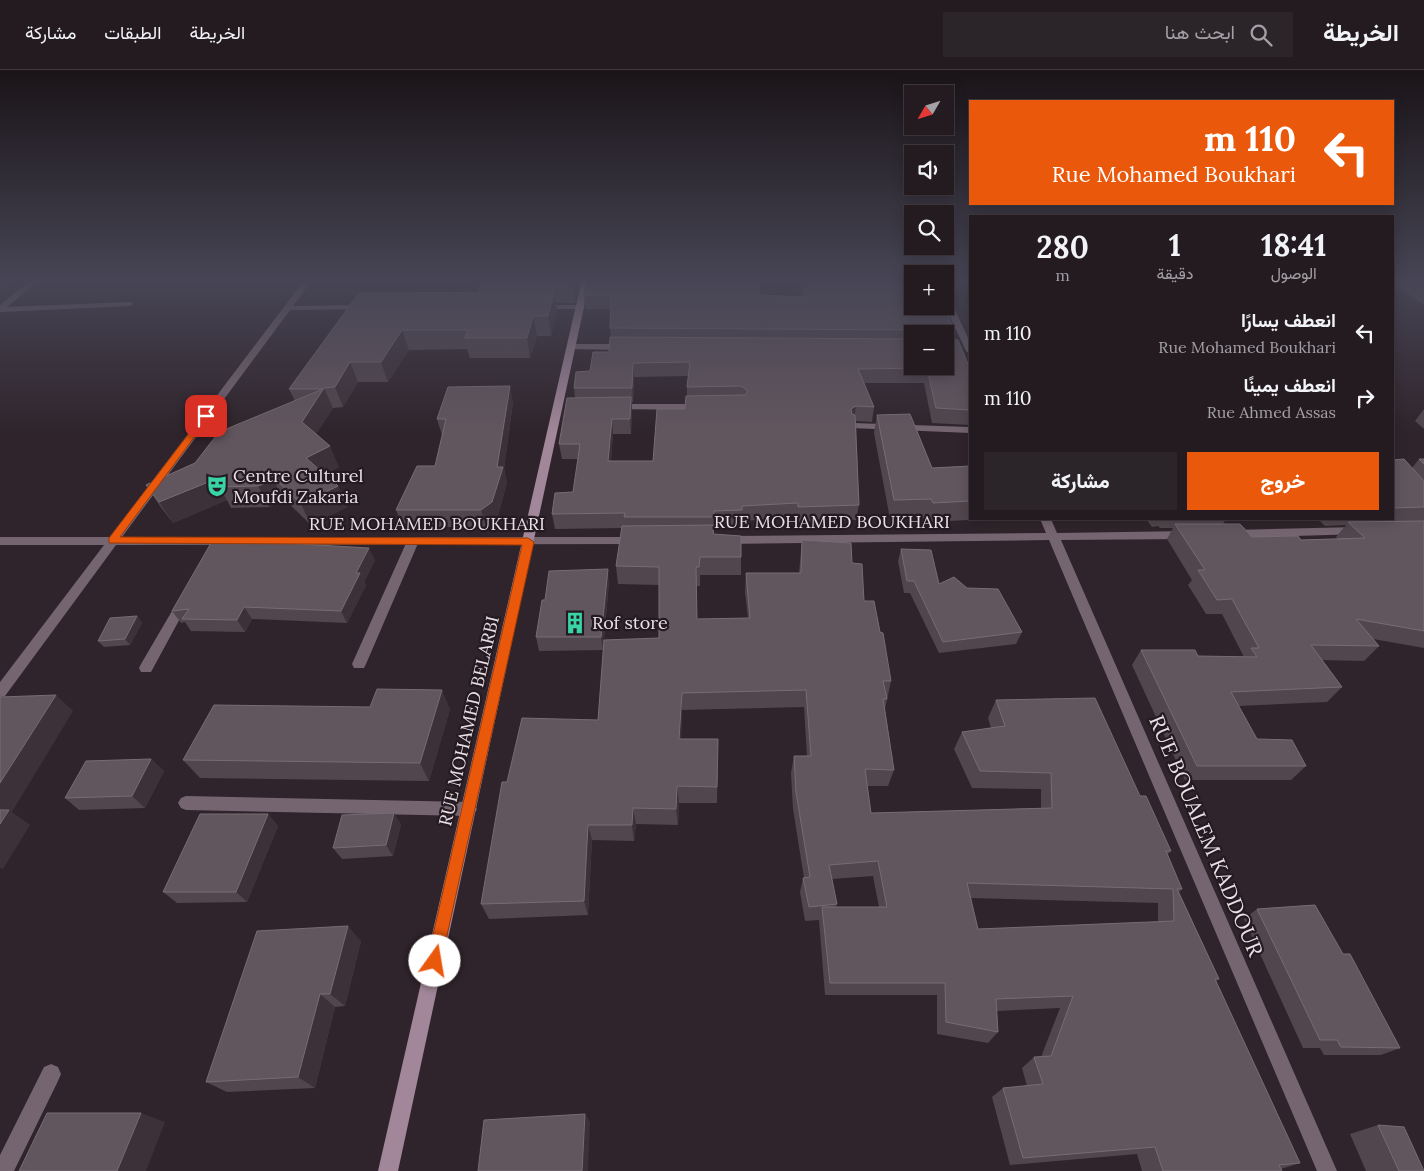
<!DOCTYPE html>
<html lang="ar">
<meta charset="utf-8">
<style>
body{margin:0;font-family:Lora,Vazirmatn,serif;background:#2b2429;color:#f1f3f6;direction:rtl;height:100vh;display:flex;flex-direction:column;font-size:19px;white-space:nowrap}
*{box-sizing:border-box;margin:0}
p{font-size:16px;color:#a3a1a5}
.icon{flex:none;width:28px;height:28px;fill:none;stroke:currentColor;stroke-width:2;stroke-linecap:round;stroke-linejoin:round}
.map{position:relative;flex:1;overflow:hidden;direction:ltr}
.details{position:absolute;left:969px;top:145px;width:425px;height:305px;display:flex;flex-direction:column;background:#231b20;border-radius:0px;box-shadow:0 2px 12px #0003,0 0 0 1px #40393e;direction:rtl}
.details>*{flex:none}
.top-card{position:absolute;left:969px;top:30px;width:425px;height:105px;border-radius:0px;box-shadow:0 2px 12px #0003,0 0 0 1px #40393e;direction:rtl;background:#ea580c;color:#fff;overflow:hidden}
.needle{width:32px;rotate:231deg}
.tools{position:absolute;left:904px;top:15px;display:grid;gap:10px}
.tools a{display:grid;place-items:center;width:50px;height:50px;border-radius:0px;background:#231b20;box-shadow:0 2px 12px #0003,0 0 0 1px #40393e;font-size:25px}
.pin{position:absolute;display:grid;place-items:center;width:42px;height:42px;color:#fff;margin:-21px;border-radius:10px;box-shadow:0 2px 8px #0006}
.me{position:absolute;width:55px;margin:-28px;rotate:13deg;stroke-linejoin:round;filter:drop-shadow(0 0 4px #0008)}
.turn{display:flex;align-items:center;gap:18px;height:105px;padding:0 15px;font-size:22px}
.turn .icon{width:65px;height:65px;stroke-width:2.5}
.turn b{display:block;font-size:35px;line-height:42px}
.eta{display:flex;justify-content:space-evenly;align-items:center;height:85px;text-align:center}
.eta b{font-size:30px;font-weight:800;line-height:35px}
.button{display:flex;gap:10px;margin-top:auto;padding:10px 15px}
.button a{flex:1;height:58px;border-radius:0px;background:#ea580c;color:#fff;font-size:20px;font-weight:800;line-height:58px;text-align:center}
.button a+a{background:#2b2429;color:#f1f3f6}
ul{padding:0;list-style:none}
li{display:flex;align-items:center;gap:15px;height:65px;padding:0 15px}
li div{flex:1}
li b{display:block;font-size:19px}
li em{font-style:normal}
header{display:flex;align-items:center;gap:30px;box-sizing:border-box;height:70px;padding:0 25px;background:#231b20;border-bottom:1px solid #40393e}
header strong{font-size:24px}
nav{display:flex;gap:28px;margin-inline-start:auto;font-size:18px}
.search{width:350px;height:45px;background:#2b2429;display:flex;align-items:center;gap:12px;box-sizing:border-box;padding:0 18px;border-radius:0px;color:#a3a1a5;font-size:19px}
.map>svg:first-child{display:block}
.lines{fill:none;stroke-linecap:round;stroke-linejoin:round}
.lane{fill:#756570;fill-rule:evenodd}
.street{fill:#756570;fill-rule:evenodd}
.secondary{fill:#a18799;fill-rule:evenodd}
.wall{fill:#51464d;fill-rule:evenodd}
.shaded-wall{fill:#3d3139}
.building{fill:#62565e;stroke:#776c73;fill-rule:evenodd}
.route{fill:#ea580c;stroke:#983908}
.labels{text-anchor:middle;stroke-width:4.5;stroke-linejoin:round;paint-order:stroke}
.poi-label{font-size:18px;fill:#e8e0e5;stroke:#251a21;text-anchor:start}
.street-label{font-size:18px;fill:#e8e0e5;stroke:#251a21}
.near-street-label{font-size:21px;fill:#e8e0e5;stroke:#251a21}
</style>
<header>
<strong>الخريطة</strong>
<div class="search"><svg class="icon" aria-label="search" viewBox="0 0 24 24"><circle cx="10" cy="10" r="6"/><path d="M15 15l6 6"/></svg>ابحث هنا</div>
<nav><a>الخريطة</a><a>الطبقات</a><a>مشاركة</a></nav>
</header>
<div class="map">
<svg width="1424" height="1101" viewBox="0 0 1424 1101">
<rect width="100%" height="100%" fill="#2f242b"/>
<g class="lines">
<path class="lane" d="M413,467L419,471L366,594L364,598H354L352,594L407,471Z
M183,528L189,532L151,602H141L139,598L141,594L179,529Z
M186,726L469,732L474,734L477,739L474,744L469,746L186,740L181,738L178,733L181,728Z"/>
<path class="street" d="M32,209H41L7,237L130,232L134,234L130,236L0,242V235Z
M305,209H313L293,236L365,235L369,237L365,239L290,240L122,467H637L641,468L643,471L641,474L116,475L5,626L0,627V612L104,475H0V467H110Z
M945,225L949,227L970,272V284L966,281L945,236Z
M537,235H580L584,237L580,239H537Z
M572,274H625L629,277L625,280L569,279L568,277Z
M616,334H701L706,337L701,340L613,339L611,337Z
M854,353L970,357V363L851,358V354Z
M1040,449H1051L1057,463L1187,461L1193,465L1187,469L1061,470L1337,1101H1317L1049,470L724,474L718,470L724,466L1046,463Z
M1357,457L1361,458L1363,461L1361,464L1234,468L1228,464L1234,460Z
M51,994L58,997L61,1004L58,1011L14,1101H0V1085L44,997Z"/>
<path class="secondary" d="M582,209H590L398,1101H378Z"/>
</g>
<path class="wall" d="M580,209L575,233H556L557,241L551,266H537L530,288H470L467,279L409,280L388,312H358L343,337L333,338L316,364L339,397L324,405L338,416L347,437L311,455L282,427L279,433L269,437L231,438L227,430L173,453L160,436L146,415L195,393L295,331L289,319L359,223L479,222V220Z
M587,209L760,225L802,227L800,209H912L932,240L954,260L952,269L970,299V355L932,353L924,313H864L874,337L872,352L856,351L859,435L856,450L797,452L796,448L741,451V455L714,456V464L741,487V505H700V516H696L697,549L748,548L745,522L746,503H799L802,470L852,493L864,531L880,562L891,611L885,639L894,700L888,716H867L871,743L1041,738V719L972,718L954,679L962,662L991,658L988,648L996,630L1140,726L1171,781L1167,785L1182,819L1179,822L1219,909L1216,911L1300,1093L1281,1099L1282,1101H1142L1137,1084L1010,1095L992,1027L1003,1018L1027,1016L1022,998L1034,987H1041L1060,938L997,941L998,962L988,973L937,964V925H825L819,850L805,851L800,822L803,808H804L793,739L791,703L794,686H807L804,637L682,640L681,669H718L717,733H679L678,755L636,754L634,771L592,770L588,845L489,849L481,834L507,712L598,650L659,568V515L618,514L616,496L622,458L555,459L552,444L573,422L578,389H562L559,374L575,328L574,318L609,282L611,267L610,258L611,239H585L584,225ZM912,264H945L912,296ZM688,306L687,317V326L685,339L653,391H611L613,364H631L632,342V332H633L634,307ZM873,806L879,837H836L837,834L832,809ZM971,828L1158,833V852L978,859Z
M1392,209H1424V235L1392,212Z
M513,332L504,399L507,413L497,449L486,457H403L396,440L435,396L442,365L437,349Z
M1424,339V359L1415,351Z
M877,345L932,398L970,396V449H989L928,452L926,448L890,449L874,363Z
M1419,389H1424V578L1373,569L1379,576L1364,591L1322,590L1342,617L1327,632L1238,636L1257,669L1306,696L1291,710H1185L1132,595L1141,580L1198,586L1244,587L1222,544H1206L1188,515L1192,510L1167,469L1173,458H1160L1158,456L1152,457L1146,449H1226L1223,454L1252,467L1301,470L1338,469L1336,467L1346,455L1325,456L1318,449H1392V390L1412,398Z
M901,479L939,514L967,518L1022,562L1016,574L939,583L910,523H904L898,491Z
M375,490L364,512L366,515L347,553L252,549L245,562L191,561L185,552L181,553L172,541Z
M609,512L603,580L539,581L536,567L545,530Z
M137,546L142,553L130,575L104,577L98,571Z
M450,639L429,711L200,708L183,690Z
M151,689L164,701L145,738L79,740L65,728Z
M268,744L278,756L247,832L177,833L163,822Z
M401,754L393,786L342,789L333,778Z
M1257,839L1343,884L1400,978L1381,985H1324L1320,978H1303L1244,849Z
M361,871L345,936L335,937L315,1018L227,1022L206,1012Z
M1378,1055L1424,1101H1366L1350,1064Z"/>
<path class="shaded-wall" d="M0,209H16L0,223Z
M575,209H580L575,233L573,219Z
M554,222L557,241L551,266L548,246Z
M533,246L537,266L530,288L527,268Z
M402,260L409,280L388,312L381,292Z
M350,292L358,312L343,337L335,317Z
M633,293L634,307L633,332L632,318Z
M510,316L513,332L504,399L507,413L497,449L486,457L481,440L497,397Z
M324,318L333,338L311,372L302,352Z
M631,327L632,342L631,364L630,349Z
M856,336L854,351L849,354L851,339Z
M612,349L613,364L610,406L608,391Z
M330,376L339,397L315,409L306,388Z
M226,405L219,417L227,430L173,453L159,432Z
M272,406L282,427L279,433L269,437L258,416Z
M338,416L347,437L311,455L301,434Z
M369,478L375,490L364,512L366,515L347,553L341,541L356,503Z
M608,499L609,512L603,580L601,567Z
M244,537L252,549L245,562L237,550Z
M137,546L142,553L130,575L125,569Z
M442,620L450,639L429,711L420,693Z
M682,623V640L680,686L679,669Z
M56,625L73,641L12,742L30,755L3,799L0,798V713Z
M151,689L164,701L145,738L132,726Z
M677,716L679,733L678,755L676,739Z
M633,738L636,754L634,771L632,755Z
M394,743L401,754L393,786L386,775Z
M268,744L278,756L247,832L236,822Z
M588,755L592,770L588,845L584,831Z
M348,856L361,871L345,936L330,924Z
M320,924L335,937L315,1018L298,1007Z
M141,1043L165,1052L146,1101H117Z
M585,1044L590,1052L588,1101H582Z"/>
<path class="building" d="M482,209H575L573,219L479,220Z
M587,209H759L760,225L805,227L803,209H912V236H929L932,240H946L954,260L947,261L946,268L958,270L970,299V340L936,338L927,298L858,299L874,337L856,336L851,339L852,344L855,345L859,435L798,437V433L742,436V440L714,441V447H624L625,443L552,444L555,423L573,422L580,374H559L567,328L631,327L630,349H612L608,391H653L657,339H685L686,326L745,325L748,321L741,316L687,317L690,292L633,293L632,318H574L576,302L590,301L593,282H609L610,267L912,269V296H945V264H916L915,260L610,258L611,225H584Z
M554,222L548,246H533L527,268H465L468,260H402L381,292H350L335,317L324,318L302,352L330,376L306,388L338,416L301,434L272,406L268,412L258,416L219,417L226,405L159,432L146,415L195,393L219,362L323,319H289L359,223Z
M510,316L497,397H503L492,432L481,440H396L417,396H435L446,349H437L448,317Z
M910,344L932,398L970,396V431L933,433L931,429L894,430L877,345Z
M1404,389L1424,411V437L1392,438V390Z
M1419,389H1424V394Z
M1424,451V561L1356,549L1379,576L1311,575L1342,617L1231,622L1257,669L1292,670L1306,696H1197L1141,580H1195L1198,586L1257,587L1251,578H1259L1232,529L1217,530L1198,500H1205L1175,454H1240L1252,467L1298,466L1301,470L1365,468L1348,452Z
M714,455L713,464L741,466V487H700L699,497H696L697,549L750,548L746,503H801L802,470L851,473L852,493L862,494L864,531H874L880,562L883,563L891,611H883L887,629H883L894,700L865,699L871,743L1052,738L1051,703L980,701L962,662L1005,656L996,630L1095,628L1140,726H1146L1171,781H1166L1182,819H1177L1219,909H1215L1300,1093L1279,1095L1282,1101H1163L1155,1077L1023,1088L1003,1018L1043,1014L1034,987L1051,986L1073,926L996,929L998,962L946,952L945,913H830L822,837H887L878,791L829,795L837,834L809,837L803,808L810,807L796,722L794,686H811L806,620L682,623L679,669H718L717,717L677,716L676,739L633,738L632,755H588L584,831L481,834L502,712H507L522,648L598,650L604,570L659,568V497L616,496L622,456ZM967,813L1173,819L1174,851L978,859Z
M248,471L369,478L356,503H360L341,541L244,537L237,550L182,549L189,539L172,541L211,473Z
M901,479L931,480L939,514L954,507L967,518L998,519L1022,562L943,572L914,511H907Z
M608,499L601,567H536L542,530H545L549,501Z
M137,546L125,569L98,571L110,548Z
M377,619L442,620L420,693L183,690L214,635L370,637Z
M56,625L0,713V627Z
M151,689L132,726L65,728L86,691Z
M0,740H9L0,754Z
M394,743L386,775L333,778L342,745Z
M200,744H268L236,822H163Z
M1315,835L1343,884H1350L1400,978L1341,977L1337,970H1320L1257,839Z
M348,856L330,924H320L298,1007L206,1012L257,861Z
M47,1043H141L117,1101H19Z
M585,1044L582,1101H478L484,1050Z
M1378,1055L1404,1057L1424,1101H1399Z"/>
<linearGradient id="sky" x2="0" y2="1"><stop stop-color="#1a1418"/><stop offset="0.58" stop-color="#474555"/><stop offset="1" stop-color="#474555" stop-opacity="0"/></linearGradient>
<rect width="1424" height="363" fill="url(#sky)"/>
<path class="route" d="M203,345L210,346L120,467L528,468L534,472L440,897L435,899L429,897L427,891L522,475L109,473V468Z"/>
<defs>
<g id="theatre-bare" transform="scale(1.725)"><path d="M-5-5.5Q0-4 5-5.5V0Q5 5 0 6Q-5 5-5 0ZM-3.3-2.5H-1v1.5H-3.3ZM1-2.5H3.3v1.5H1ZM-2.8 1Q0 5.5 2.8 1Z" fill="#38d4a6" stroke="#251a21" stroke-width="2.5" paint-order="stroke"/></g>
<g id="building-bare" transform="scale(1.725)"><path d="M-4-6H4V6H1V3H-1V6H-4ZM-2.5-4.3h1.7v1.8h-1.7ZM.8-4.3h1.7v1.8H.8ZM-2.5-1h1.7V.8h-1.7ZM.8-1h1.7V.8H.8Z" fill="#38d4a6" stroke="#251a21" stroke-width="2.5" paint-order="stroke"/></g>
</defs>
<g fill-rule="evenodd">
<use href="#theatre-bare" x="217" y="416"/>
<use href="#building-bare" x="575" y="553"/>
</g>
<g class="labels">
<g class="poi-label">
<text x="233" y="412">Centre Culturel<tspan x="233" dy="21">Moufdi Zakaria</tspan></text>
<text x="592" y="559">Rof store</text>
</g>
<g class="street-label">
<text x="832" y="458">RUE MOHAMED BOUKHARI</text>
<text x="427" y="460">RUE MOHAMED BOUKHARI</text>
<text transform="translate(469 651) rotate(-77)" y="6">RUE MOHAMED BELARBI</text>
</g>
<g class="near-street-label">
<text transform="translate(1206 766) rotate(67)" y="7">RUE BOUALEM KADDOUR</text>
</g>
</g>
</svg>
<div class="tools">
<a><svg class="needle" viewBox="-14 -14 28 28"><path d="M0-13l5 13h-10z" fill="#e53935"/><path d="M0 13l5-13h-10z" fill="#a3a1a5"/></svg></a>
<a><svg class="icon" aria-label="sound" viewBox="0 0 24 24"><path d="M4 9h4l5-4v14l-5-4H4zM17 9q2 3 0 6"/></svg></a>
<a><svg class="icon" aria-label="search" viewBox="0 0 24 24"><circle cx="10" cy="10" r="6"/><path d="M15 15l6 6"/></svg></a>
<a>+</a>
<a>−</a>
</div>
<div class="pin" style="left:206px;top:346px;background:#d93025"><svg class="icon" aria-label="arrive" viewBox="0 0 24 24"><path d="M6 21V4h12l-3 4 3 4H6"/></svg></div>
<svg class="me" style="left:435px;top:891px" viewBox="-20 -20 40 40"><circle r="19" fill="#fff"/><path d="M0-13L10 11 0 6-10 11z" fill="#ea580c"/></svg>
<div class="top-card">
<div class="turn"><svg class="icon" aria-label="left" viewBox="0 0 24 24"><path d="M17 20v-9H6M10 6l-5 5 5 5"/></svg><div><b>110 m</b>Rue Mohamed Boukhari</div></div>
</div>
<section class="details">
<div class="eta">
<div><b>18:41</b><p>الوصول</p></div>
<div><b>1</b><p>دقيقة</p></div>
<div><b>280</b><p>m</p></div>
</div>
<ul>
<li><svg class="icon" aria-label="left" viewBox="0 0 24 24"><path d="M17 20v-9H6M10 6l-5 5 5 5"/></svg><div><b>انعطف يسارًا</b><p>Rue Mohamed Boukhari</p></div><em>110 m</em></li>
<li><svg class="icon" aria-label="right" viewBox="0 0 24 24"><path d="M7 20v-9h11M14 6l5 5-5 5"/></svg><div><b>انعطف يمينًا</b><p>Rue Ahmed Assas</p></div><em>110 m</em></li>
</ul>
<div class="button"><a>خروج</a><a>مشاركة</a></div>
</section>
</div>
